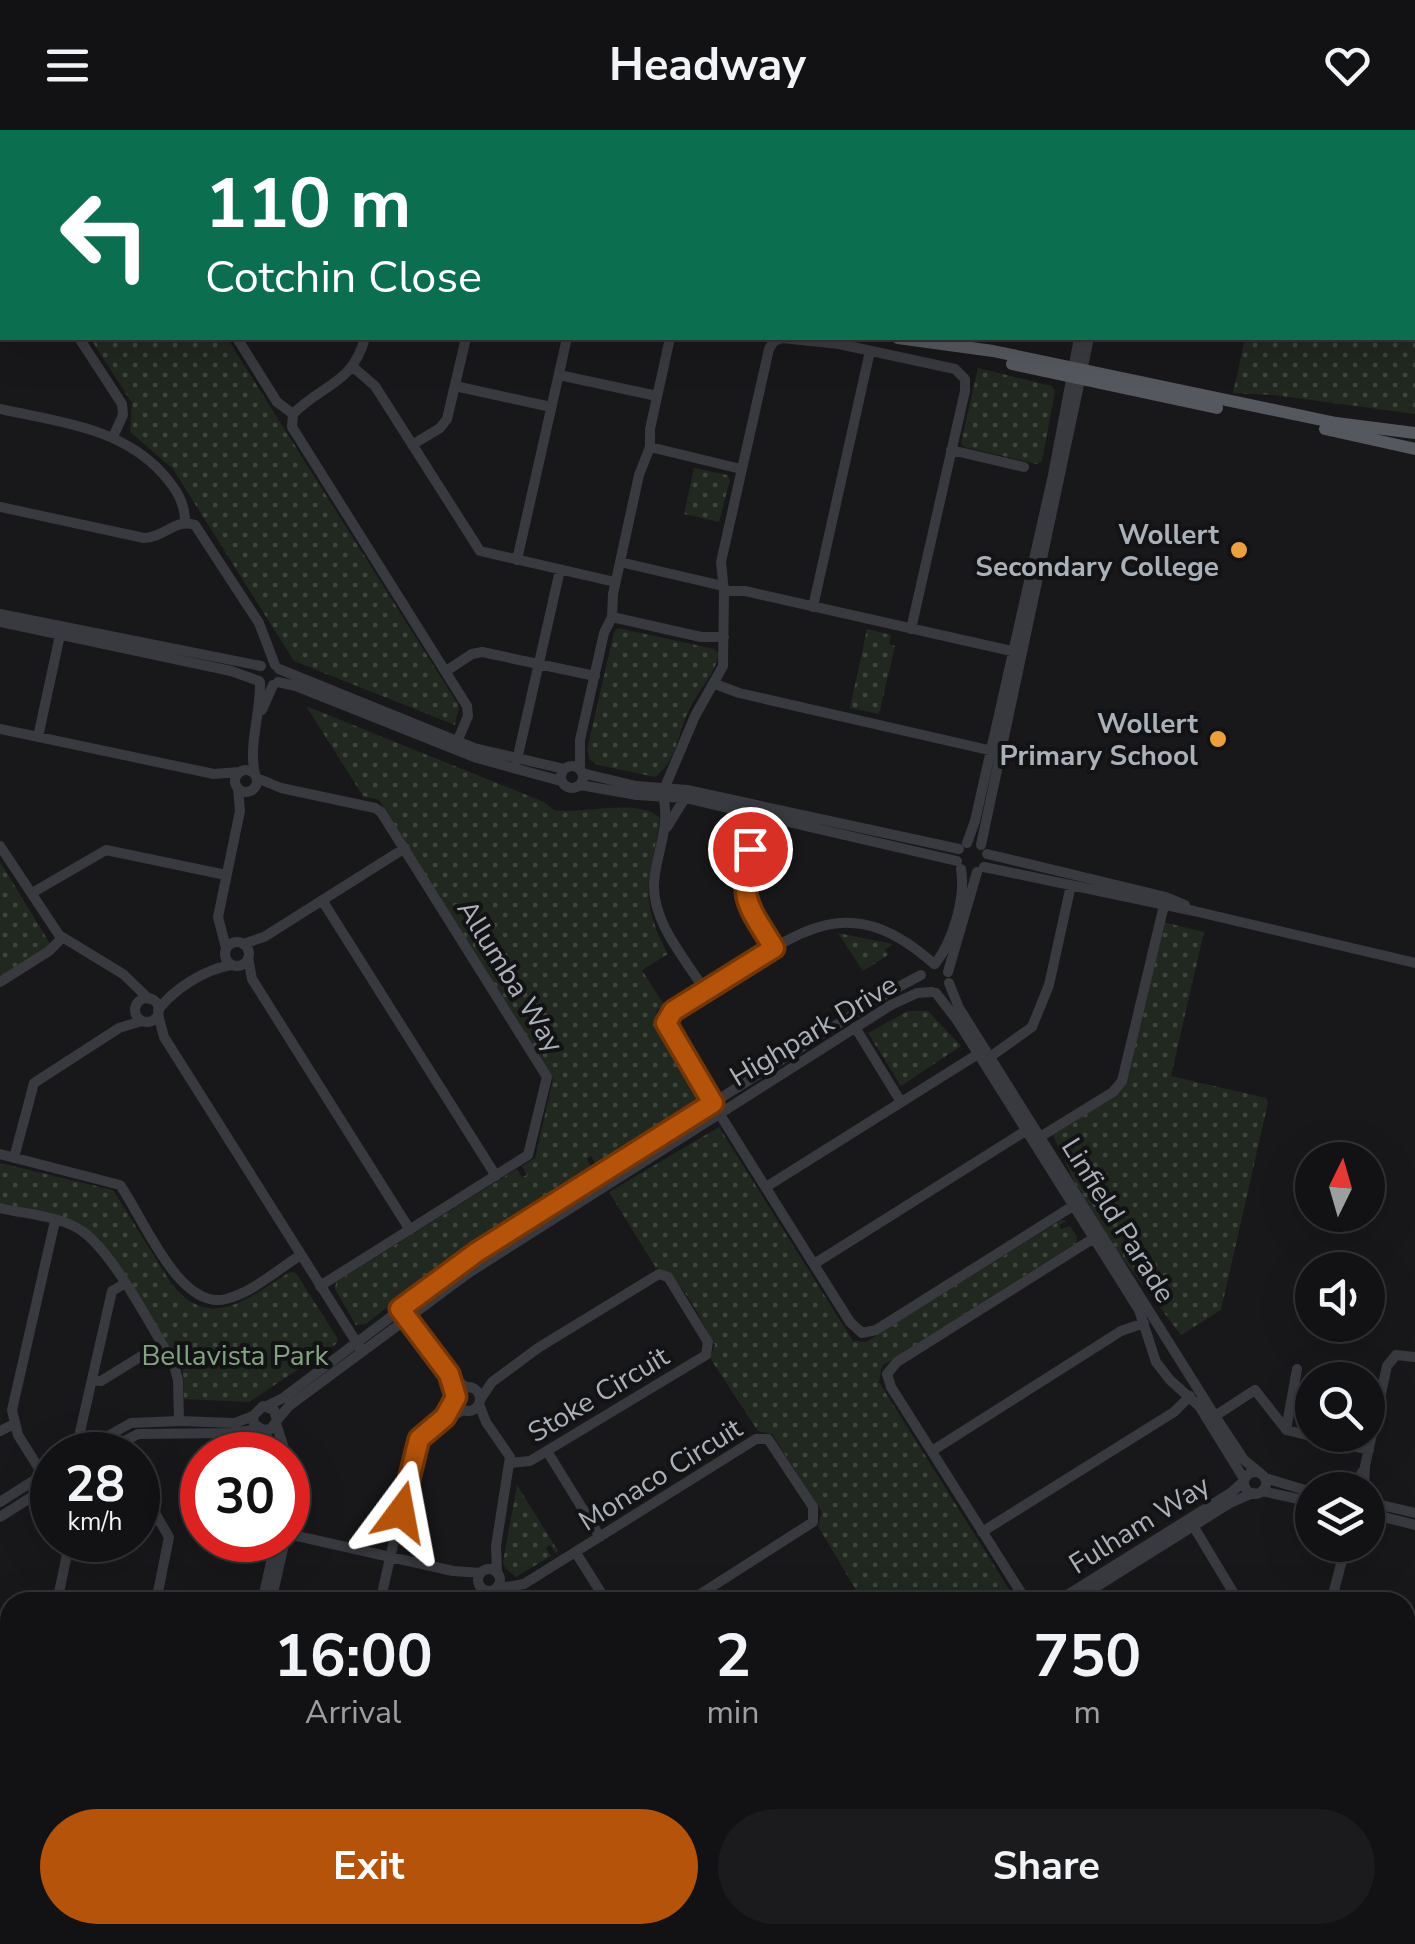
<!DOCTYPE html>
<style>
body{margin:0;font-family:"Nunito Sans",sans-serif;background:#1b1b1d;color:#f1f3f6;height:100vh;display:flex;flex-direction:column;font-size:38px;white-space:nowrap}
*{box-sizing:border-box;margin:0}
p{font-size:32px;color:#9c9ea0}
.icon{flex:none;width:55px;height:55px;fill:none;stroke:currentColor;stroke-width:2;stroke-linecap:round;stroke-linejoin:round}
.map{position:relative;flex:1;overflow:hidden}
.drawer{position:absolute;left:0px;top:1462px;width:1415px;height:352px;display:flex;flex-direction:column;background:#121214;border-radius:30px 30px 0 0;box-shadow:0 10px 40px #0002,0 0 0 2px #313234}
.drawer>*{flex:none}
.banner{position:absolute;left:0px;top:0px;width:1415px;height:210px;box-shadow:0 10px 40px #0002,0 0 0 2px #313234;background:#0b6e4f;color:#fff;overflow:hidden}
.needle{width:65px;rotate:5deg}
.buttons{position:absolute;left:1295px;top:1012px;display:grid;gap:20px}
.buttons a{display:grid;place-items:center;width:90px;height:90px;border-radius:50%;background:#121214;box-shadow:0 10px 40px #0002,0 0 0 2px #313234;font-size:50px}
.speed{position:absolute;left:30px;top:1302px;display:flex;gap:20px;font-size:50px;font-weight:700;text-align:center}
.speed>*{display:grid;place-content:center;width:130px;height:130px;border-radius:50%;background:#121214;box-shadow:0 10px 40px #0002,0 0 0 2px #313234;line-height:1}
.speed small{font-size:25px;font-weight:400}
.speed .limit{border:15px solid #d22;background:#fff;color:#111}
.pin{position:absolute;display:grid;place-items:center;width:85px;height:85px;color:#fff;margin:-42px;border:5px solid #fff;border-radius:50%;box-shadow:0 2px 10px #0007}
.me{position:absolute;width:110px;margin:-55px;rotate:13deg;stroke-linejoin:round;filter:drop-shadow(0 0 8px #0008)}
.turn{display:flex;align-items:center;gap:35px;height:210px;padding:0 40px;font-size:45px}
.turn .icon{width:130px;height:130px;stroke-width:2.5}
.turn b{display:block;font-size:70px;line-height:85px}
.eta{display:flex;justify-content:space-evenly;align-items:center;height:170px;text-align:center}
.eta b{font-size:60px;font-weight:700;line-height:70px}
.cta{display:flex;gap:20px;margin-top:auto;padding:20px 40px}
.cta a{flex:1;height:115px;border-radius:60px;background:#b45309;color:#fff;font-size:40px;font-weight:700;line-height:115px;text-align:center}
.cta a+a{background:#1b1b1d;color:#f1f3f6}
header{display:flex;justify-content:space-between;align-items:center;height:130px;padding:0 40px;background:#121214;font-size:45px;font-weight:700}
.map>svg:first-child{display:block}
.grass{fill:url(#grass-dots)}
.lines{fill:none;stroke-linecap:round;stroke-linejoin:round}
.minor{stroke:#393a3f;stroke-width:10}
.major{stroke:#55585e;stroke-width:12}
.route-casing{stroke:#753606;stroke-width:25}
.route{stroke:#b45309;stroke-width:18}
.poi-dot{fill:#eb9f3e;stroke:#131315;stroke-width:4}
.labels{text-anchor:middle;stroke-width:8;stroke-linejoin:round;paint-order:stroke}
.poi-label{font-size:28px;font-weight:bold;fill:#abb1b9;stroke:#131315;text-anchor:end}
.street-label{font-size:28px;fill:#abb1b9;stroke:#131315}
.park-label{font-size:28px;fill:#84a382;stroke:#131315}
</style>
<header><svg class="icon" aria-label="menu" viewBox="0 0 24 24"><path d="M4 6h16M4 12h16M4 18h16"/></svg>Headway<svg class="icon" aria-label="heart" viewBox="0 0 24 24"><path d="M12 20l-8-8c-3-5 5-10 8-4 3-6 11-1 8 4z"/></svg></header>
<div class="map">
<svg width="1415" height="1814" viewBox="0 0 1415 1814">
<defs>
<pattern id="grass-dots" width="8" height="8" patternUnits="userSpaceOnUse" patternTransform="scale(2.5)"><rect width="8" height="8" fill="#202820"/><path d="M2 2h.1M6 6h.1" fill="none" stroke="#3e453e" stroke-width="1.8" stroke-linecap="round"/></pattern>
</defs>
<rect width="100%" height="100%" fill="#18181a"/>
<path class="grass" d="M1292,0H1415V284L1274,265L1233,263L1245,208H1412V2H1291Z
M90,208H227L459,576L455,595L294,531L173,339L130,302L132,273Z
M978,238L1052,256L1055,261L1042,331L1037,334L964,317L961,313Z
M694,338L727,345L730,350L719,392L684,384Z
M618,498L714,519L719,524C713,548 698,560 688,582C677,605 677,631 655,647L598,635L590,630L587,620L614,502Z
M867,499L891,505L889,514L895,516L879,584L850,578Z
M306,576L544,672L554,680C583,685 637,667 660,688C651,750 636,764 668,824L642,840L664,875L657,880L655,893L700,967L596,1035L591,1026L587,1029L591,1037L464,1117L366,1194L356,1195L335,1159L336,1152L517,1039L522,1047L527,1045L522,1036L535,1028L553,949L379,670L363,666Z
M0,732L49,812L48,816L0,846Z
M1163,792L1204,802L1171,946L1266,968L1268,973L1221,1180L1181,1205L1090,1086L1053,1005L1115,966L1125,953Z
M838,803L893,814L885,820L888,825L863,841Z
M908,881H928L961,916L901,956L868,903Z
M719,997L853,1211L866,1212L1061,1090L1067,1091L1059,1095L1061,1099L1070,1096L1077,1107L1076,1113L882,1236L879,1252L1017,1472H863L818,1396L822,1382L772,1304L758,1301L710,1228L715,1215C704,1196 677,1138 656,1138L609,1062Z
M0,1033L113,1060L171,1153C210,1204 249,1167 290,1142L296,1143L338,1209L336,1214L249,1272L184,1269L183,1239L116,1133L96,1107L69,1089L0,1073Z
M517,1355L558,1421L556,1423L550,1415L546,1418L551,1426L516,1447L505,1438L503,1432Z
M0,1774L10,1776V1805H86L91,1814H0Z
M644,1805H1227L1237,1814H650Z"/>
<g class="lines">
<path class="minor" d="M159,0L171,2
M843,0L854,2
M196,2L197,0
M295,2L296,0
M393,2V0
M478,2L479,0
M569,2L570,0
M659,2L660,0
M760,2V0
M817,2L824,0
M893,2V0
M1004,2L1005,0
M1150,2L1151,0
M0,186L2,187
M79,208L122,274L123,285L113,307
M237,208L277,272L293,284L292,297L467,576L468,586L457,612
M782,208L839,214L955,239L965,249V261L911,499
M353,237L375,256L480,421L615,452
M559,245L657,266
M455,256L551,277
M0,279C58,292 121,297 163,344C176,359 185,372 185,392
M293,284C322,254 352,255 365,208
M412,315L440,298L447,289L466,208
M650,317L741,339
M951,320L1024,337
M0,377L144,408C164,408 175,388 195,395L259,493L275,535
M517,430L567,208
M620,432L723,456
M724,461H745L1016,522
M813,477L870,221
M0,484L261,536
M612,487L701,507H724
M0,492L231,541L259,551
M279,539L474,618L564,639
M446,541L472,524L482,522L595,546
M278,552L296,556L477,628L561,651
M715,554L739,563L993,621
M262,580L273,555
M0,599L214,644L239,642
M38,607L60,505
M517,630L560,440
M561 647a11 11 0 1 1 22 0a11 11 0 1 1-22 0Z
M235 651a11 11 0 1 1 22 0a11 11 0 1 1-22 0Z
M580,640V610L604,503L612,487L613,464L639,345L650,317V299L670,208
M582,643L636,656L687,660L959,719
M255,644C248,615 261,583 260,552
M257,648L281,658L375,678L381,682L547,947L528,1025L320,1156
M580,655L637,665L685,668L957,731
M665,657L695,586L723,536L724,461L721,432L769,219L774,211L782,208
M663,666C671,696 656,723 654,753C652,793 686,829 705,861
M758,684L744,760L749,777L774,818
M667,697L685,668
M967,713L975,691L1053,345L1079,208
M981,715L1089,208
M0,716L59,805L123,844L149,869
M987,724L1166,767L1185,775
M984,737L1194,781L1415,833
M32,763L106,720L226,745
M322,770L496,1046
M225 824a12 12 0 1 1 24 0a12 12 0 1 1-24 0Z
M243,814L264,807L405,718
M226,818L218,787L240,681L238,658
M248,828L252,849L410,1100
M935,834C953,811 966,767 961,739
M948,842L977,742
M0,852L49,821L62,808
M949,853L959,878L1215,1286L1244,1330L1260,1343
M936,863L957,890L1139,1180L1156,1232L1170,1250L1199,1276L1244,1349
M135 880a12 12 0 1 1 24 0a12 12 0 1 1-24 0Z
M158,880C175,858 204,840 231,835
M158,884L164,907L360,1218
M855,897L901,972
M990,927L1032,897L1049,855L1071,755
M713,973L665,893C671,874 704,862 720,851C802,801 848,758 934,834
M719,983L850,1192L862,1203L876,1200L1076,1074
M1040,1007L1113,962L1122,951L1166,767
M0,1024L120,1055C143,1087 179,1181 226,1169C252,1163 278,1139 301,1125
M14,1028L34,953L119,898L142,891
M766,1057L978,924
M0,1078C25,1084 61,1086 82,1101C113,1122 154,1201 174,1235L178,1250L179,1291
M814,1134L1027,1000
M403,1184L449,1244L467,1258
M1297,1239L1286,1300L1369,1320
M92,1250L101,1251L161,1214
M456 1269a12 12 0 1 1 24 0a12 12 0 1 1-24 0Z
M480,1270L492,1252L538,1218L659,1144L668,1147L708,1212L706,1225L530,1331L510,1333
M479,1274L486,1292L510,1327L496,1416L497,1443
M267,1276L283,1268L477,1122L887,863L921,845
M1215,1286L1255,1260L1284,1297
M277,1290L289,1276L470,1142L891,875L917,863L932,862
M276,1293L286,1325
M263,1300L278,1325
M0,1301L14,1294
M89,1316L80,1302L112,1161L124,1154
M547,1321L600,1407
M932,1321L1121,1201L1144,1193
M74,1325L131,1293L179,1291L235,1293L253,1286L263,1276L274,1280L277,1290L271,1299L263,1300L254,1294L253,1286
M98,1325L138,1304L231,1303L259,1299
M288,1328L296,1357L288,1400
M1244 1353a11 11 0 1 1 22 0a11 11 0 1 1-22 0Z
M43,1345L18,1305L12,1280L55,1091
M1265,1348L1312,1362
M138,1354L169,1407L156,1472
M44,1359L52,1380
M1354,1360L1362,1342
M1364,1360L1365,1336L1387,1236L1396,1225L1415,1227
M288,1361V1362
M1262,1361L1312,1372
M0,1372L52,1339
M1368,1372L1415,1383
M1368,1383L1415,1395
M0,1387L52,1354
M1192,1394L1239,1472
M982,1402L1174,1282L1190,1266
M288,1404L453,1441L481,1443
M576,1423L607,1472
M478 1450a11 11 0 1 1 22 0a11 11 0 1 1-22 0Z
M495,1459L524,1454L756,1309H768L813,1377V1392L688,1472
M57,1472L70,1410
M262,1472L276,1410
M271,1472L285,1410
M380,1472L416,1314L430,1298L463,1280
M1027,1472L891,1257L887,1244L897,1232L1094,1108
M1056,1472L1232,1362L1244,1351
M1072,1472L1230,1373L1253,1363
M1331,1472L1346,1415
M0,1554L10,1556
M0,1562L10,1565
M0,1723L10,1680
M1405,1723L1415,1726
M0,1773L10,1775
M1405,1781L1415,1738
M89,1805L95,1814
M626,1805L632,1814
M636,1805L642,1814
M1237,1805L1247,1814
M165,1814L179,1805
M181,1814L191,1805
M302,1814L304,1805
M406,1814L408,1805
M527,1814L541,1805
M1295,1814L1297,1805
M1397,1814L1400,1805"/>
<path class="major" d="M0,18L2,19
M898,208L993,221L1336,293L1415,303
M1012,234L1217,278
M1325,299L1415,319"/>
</g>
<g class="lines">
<g class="route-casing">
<path id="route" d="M401,1382L419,1309L445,1287L456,1267L449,1244L400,1179L477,1122L713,973L666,893L673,881L774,818C748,775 739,771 750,719"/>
</g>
<use href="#route" class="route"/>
</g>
<g class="poi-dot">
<circle cx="1239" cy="420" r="10"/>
<circle cx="1218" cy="609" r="10"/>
</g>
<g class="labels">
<g class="poi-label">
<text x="1219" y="414">Wollert<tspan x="1219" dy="32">Secondary College</tspan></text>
<text x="1198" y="603">Wollert<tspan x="1198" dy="32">Primary School</tspan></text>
</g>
<g class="street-label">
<text transform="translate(511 846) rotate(58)" y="10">Allumba Way</text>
<text transform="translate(813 900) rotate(-31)" y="10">Highpark Drive</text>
<text transform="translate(1119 1090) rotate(58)" y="10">Linfield Parade</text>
<text transform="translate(598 1264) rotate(-31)" y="10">Stoke Circuit</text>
<text transform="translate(660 1344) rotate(-32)" y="10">Monaco Circuit</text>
<text transform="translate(1139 1394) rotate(-32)" y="10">Fulham Way</text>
</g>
<g class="park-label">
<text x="235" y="1235">Bellavista Park</text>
</g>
</g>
</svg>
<div class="buttons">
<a><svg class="needle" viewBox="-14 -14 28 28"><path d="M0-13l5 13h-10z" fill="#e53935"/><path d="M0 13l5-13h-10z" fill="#9c9ea0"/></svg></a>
<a><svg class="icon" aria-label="sound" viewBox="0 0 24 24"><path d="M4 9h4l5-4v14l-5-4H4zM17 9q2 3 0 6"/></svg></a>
<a><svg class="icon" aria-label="search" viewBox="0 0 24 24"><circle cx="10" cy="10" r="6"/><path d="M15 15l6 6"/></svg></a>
<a><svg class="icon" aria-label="layers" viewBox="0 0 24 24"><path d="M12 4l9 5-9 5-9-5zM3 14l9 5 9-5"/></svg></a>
</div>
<div class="speed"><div>28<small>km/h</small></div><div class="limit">30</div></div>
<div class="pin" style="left:750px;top:719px;background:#d93025"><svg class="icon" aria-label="arrive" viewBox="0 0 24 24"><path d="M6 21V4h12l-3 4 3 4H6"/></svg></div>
<svg class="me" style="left:401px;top:1382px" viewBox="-20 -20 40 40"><path d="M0-17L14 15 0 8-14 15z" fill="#b45309" stroke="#fff" stroke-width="4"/></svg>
<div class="banner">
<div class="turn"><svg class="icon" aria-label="left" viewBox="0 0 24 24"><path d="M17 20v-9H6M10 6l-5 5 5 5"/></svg><div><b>110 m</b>Cotchin Close</div></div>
</div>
<section class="drawer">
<div class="eta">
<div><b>16:00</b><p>Arrival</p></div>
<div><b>2</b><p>min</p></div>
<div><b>750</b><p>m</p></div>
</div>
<div class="cta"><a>Exit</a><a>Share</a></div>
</section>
</div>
